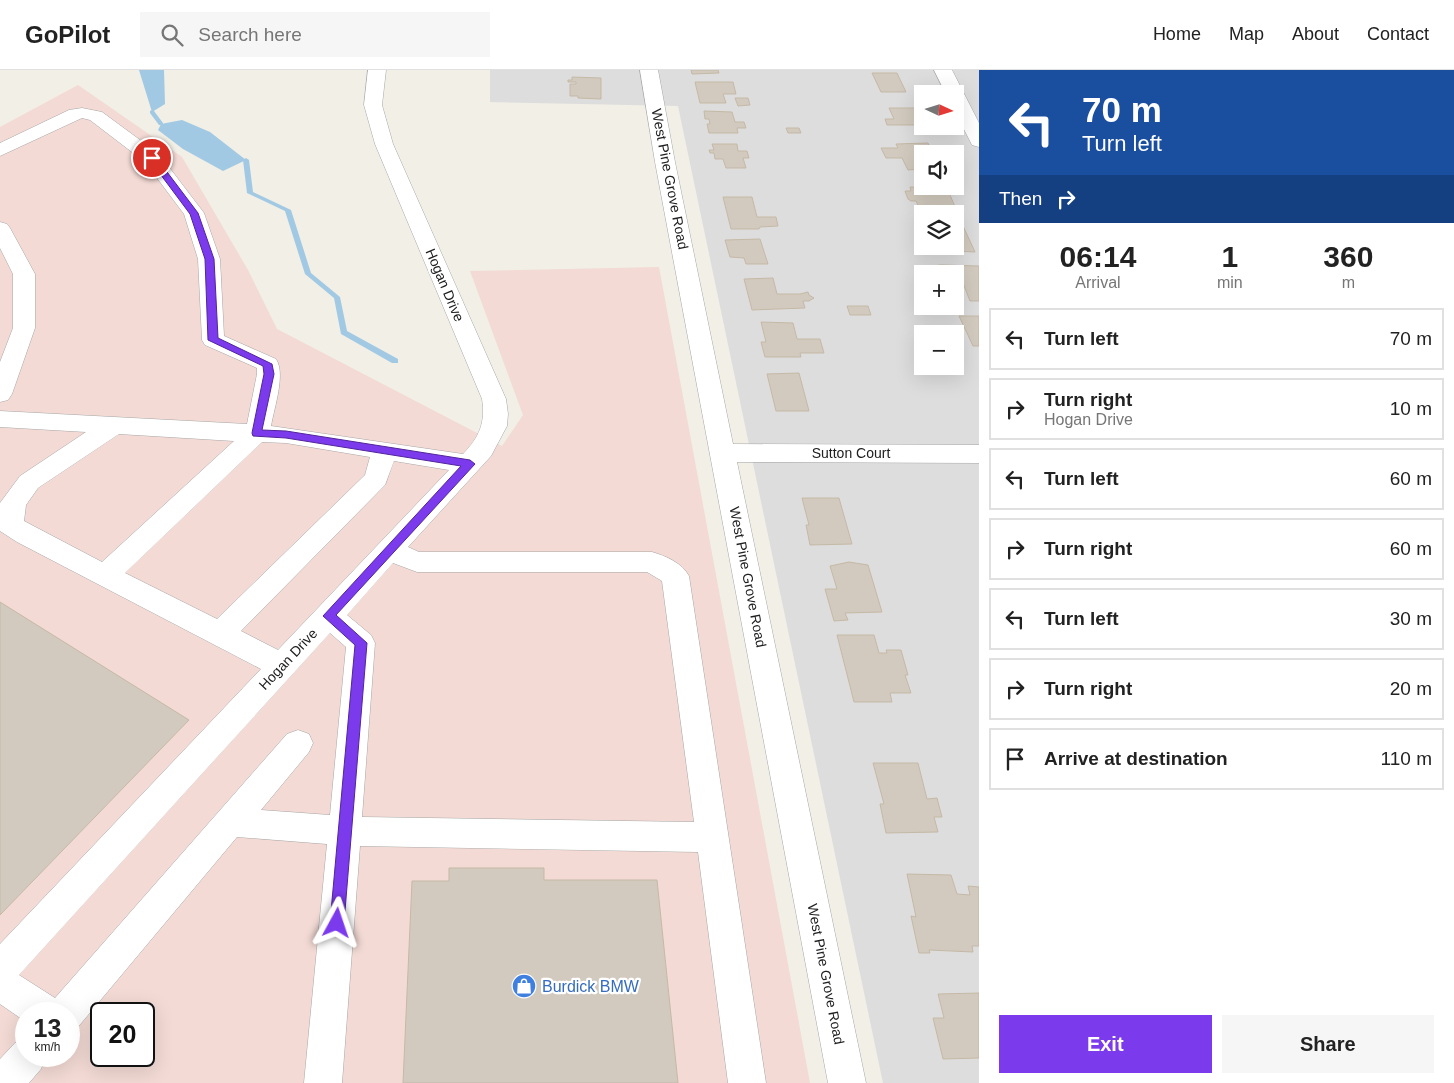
<!DOCTYPE html>
<meta charset="utf-8">
<style>
body{margin:0;font-family:Arial,sans-serif;background:#f6f6f6;color:#222;height:100vh;display:flex;flex-direction:column;font-size:19px;white-space:nowrap}
*{box-sizing:border-box;margin:0}
p{font-size:16px;color:#767676}
.icon{flex:none;width:28px;height:28px;fill:none;stroke:currentColor;stroke-width:2;stroke-linecap:round;stroke-linejoin:round}
.map{position:relative;flex:1;overflow:hidden}
.panel{display:flex;flex-direction:column;background:#fff;width:475px}
.panel>*{flex:none}
.hud{background:#1a4fa0;color:#fff;overflow:hidden}
.needle{width:32px;rotate:94deg}
.buttons{position:absolute;left:914px;top:15px;display:grid;gap:10px}
.buttons a{display:grid;place-items:center;width:50px;height:50px;border-radius:0px;background:#fff;box-shadow:0 5px 20px #0002;font-size:25px}
.speed{position:absolute;left:15px;top:932px;display:flex;gap:10px;font-size:25px;font-weight:700;text-align:center}
.speed>*{display:grid;place-content:center;width:65px;height:65px;border-radius:50%;background:#fff;box-shadow:0 5px 20px #0002;line-height:1}
.speed small{font-size:12px;font-weight:400}
.speed .limit{border:2px solid #111;border-radius:8px;background:#fff;color:#111}
.pin{position:absolute;display:grid;place-items:center;width:42px;height:42px;color:#fff;margin:-21px;border:2px solid #fff;border-radius:50%;box-shadow:0 1px 5px #0007}
.me{position:absolute;width:55px;margin:-28px;rotate:5deg;stroke-linejoin:round;filter:drop-shadow(0 0 4px #0008)}
.turn{display:flex;align-items:center;gap:18px;height:105px;padding:0 20px;font-size:22px}
.turn .icon{width:65px;height:65px;stroke-width:2.5}
.turn b{display:block;font-size:35px;line-height:42px}
.then{display:flex;align-items:center;height:48px;padding:0 20px;background:#0003;gap:10px;font-size:19px}
.eta{display:flex;justify-content:space-evenly;align-items:center;height:85px;text-align:center}
.eta b{font-size:30px;font-weight:800;line-height:35px}
.cta{display:flex;gap:10px;margin-top:auto;padding:10px 20px}
.cta a{flex:1;height:58px;border-radius:0px;background:#7c3aed;color:#fff;font-size:20px;font-weight:800;line-height:58px;text-align:center}
.cta a+a{background:#f6f6f6;color:#222}
ul{padding:0;list-style:none}
li{display:flex;align-items:center;gap:15px;height:62px;margin:0 10px 8px;padding:0 10px;border:2px solid #e0e0e0;border-radius:0px}
li div{flex:1}
li b{display:block;font-size:19px}
li em{font-style:normal}
header{display:flex;align-items:center;gap:30px;box-sizing:border-box;height:70px;padding:0 25px;background:#fff;border-bottom:1px solid #e0e0e0}
header strong{font-size:24px}
nav{display:flex;gap:28px;margin-inline-start:auto;font-size:18px}
.search{width:350px;height:45px;background:#f6f6f6;display:flex;align-items:center;gap:12px;box-sizing:border-box;padding:0 18px;border-radius:0px;color:#767676;font-size:19px}
main{display:flex;flex:1;min-height:0}
.map>svg:first-child{display:block}
.residential{fill:#dedddd;fill-rule:evenodd}
.commercial{fill:#f3dad4;fill-rule:evenodd}
.water{fill:#a2c9e3}
.lines{fill:none;stroke-linecap:round;stroke-linejoin:round}
.stream{fill:#a2c9e3;fill-rule:evenodd}
.building{fill:#d2cabe;stroke:#c5b9a6}
.minor-casing{stroke:#a7a7a7;stroke-width:1}
.minor{fill:#fff;fill-rule:evenodd}
.route{fill:#7c3aed;stroke:#51269a}
.labels{text-anchor:middle;stroke-width:4.5;stroke-linejoin:round;paint-order:stroke}
.street-label{font-size:14px;fill:#202020;stroke:#fff}
.near-shop-label{font-size:16px;fill:#366cbe;stroke:#fff;text-anchor:start}
</style>
<header>
<strong>GoPilot</strong>
<div class="search"><svg class="icon" aria-label="search" viewBox="0 0 24 24"><circle cx="10" cy="10" r="6"/><path d="M15 15l6 6"/></svg>Search here</div>
<nav><a>Home</a><a>Map</a><a>About</a><a>Contact</a></nav>
</header>
<main>
<div class="map">
<svg width="979" height="1013" viewBox="0 0 979 1013">
<rect width="100%" height="100%" fill="#f1efe6"/>
<path class="residential" d="M490,0H979V1013H883L678,36L490,32ZM922,24H955V56H922ZM922,84H955V116H922ZM922,144H955V176H922ZM922,204H955V236H922ZM922,264H955V296H922Z"/>
<path class="commercial" d="M78,15L182,87L248,200L277,259L502,376L523,345L470,201L659,197L810,1013H0V57ZM26,944H69V986H26ZM101,944H144V986H101Z"/>
<path class="water" d="M139,0H164L165,34L152,42Z
M182,50L210,62L246,90L223,101L183,79L158,60L161,54Z"/>
<g class="lines">
<path class="stream" d="M152,40L154,41L163,53V55H159L150,43V41Z
M246,88L249,90L253,122L291,140L311,203L340,227L347,261L398,289V293H392L341,264L334,228L305,204L285,141L247,123L243,90Z"/>
</g>
<path class="building" d="M691,0H718L719,3L692,4Z
M872,3H897L906,22H881Z
M572,7L601,8V29L578,28V26H570V14H576V12H568V10H572Z
M695,12H733L736,24H723L726,33H700Z
M735,28H748L750,35L738,36Z
M889,38H915L920,50H918L920,55H887L885,49H894Z
M704,41L732,42L735,52H744L746,58H737L738,63H709L707,54H710L709,49H705Z
M786,58H799L801,63H788Z
M928,73L933,84H922V99L908,100L902,88H886L881,78H898L896,74Z
M712,74H737L738,81H747L749,88H743L746,98H726L723,89H715L714,83H710L709,80H714Z
M910,117L947,118L956,139H926V137H919L916,131H911L908,129L905,121H911Z
M723,127H752L757,147H776L778,156L760,157L759,159H731Z
M955,156H963L975,182L933,180L931,176H955Z
M760,169L768,194H746L744,188L730,187L725,170Z
M941,195L979,196V231H970L961,208H955V204H935L932,196Z
M773,208L777,224H800L808,222L809,225L814,228L809,231H803L805,238L752,240L744,209Z
M847,236H868L871,245H850Z
M959,246H979V276H973Z
M761,252L793,253L797,269H820L824,283H800L801,287H765L761,272H766Z
M799,303L809,341H776L767,304Z
M802,428H839L852,474L810,475L806,455H809Z
M849,492L868,495L882,542L845,543L848,550L834,551L825,519H837L830,496Z
M0,532L189,650L0,845Z
M837,565H874L879,583H887L886,580H901L908,605H905L911,623H890L892,632H854Z
M873,693H918L927,729L937,728L942,747H934L938,762L886,763L880,734H884Z
M449,798H544V810H657L678,1013H403L412,811H449Z
M907,804L951,805L957,824L970,825L968,816L979,817V876H972L973,882L929,880L930,883H919L911,846L916,847Z
M979,923V988L943,989L933,948H944L938,924Z"/>
<g class="lines">
<g class="minor-casing">
<path id="minor" d="M368,0H386L382,35L393,74L506,329L508,344L507,356L491,386L408,477L419,482H652C666,486 682,493 689,506L766,1013H728L698,782L360,776L342,1013H304L327,774L237,767L78,957L69,961V944H26V952L0,934V874L261,599L17,472L0,461V433L20,406L86,362L0,357V341L247,354L257,304V298L205,275L202,270L198,189L184,144L145,92L90,50L82,48L0,86V73L69,40L82,38L102,42L159,84L204,143L220,189L224,266L276,289C286,304 274,338 271,356L463,384C479,368 486,352 482,329L375,74L364,35ZM119,364L234,371L102,492L24,451L26,435L38,418ZM262,372L286,373L370,387L365,405L217,549L125,503ZM394,391L449,400L278,580L241,561L385,415ZM393,493L417,502H647L662,511L694,752L362,747L375,573L371,565L347,545ZM330,563L346,577L330,745L261,740L309,682L313,673L309,664L298,660L287,664L55,928L19,905Z
M640,0H658L675,92L733,374L979,375V393L737,392L866,1013H828L655,92Z
M934,0H952L979,53V77L972,75L970,71L955,42V24H946Z
M0,152L7,154L10,158L35,204V258L12,324L8,330L0,332V292L13,258V204L0,178Z
M26,968V986H46L41,999L29,1013H0V989L15,973Z"/>
</g>
<use href="#minor" class="minor"/>
</g>
<path class="route" d="M149,86H155L198,143L214,189L218,268L272,294L274,304L262,360L286,361L470,390L475,394L336,545L367,573L344,853L342,858L337,860L332,858L330,853L355,575L323,546L461,396L286,368L253,366L252,363L264,304L263,296L208,270L205,189L190,144L149,89Z"/>
<defs>
<g id="shop-disc" transform="scale(1.25)"><circle r="9.5" fill="#3f7fe0" stroke="#fff"/><path d="M-5-2.5h2.3a2.7 3.5 0 0 1 5.4 0H5L5.5 6h-11ZM-1.5-2.5h3a1.5 2.3 0 0 0-3 0Z" fill="#fff"/></g>
</defs>
<g fill-rule="evenodd">
<use href="#shop-disc" x="524" y="916"/>
</g>
<g class="labels">
<g class="street-label">
<text transform="translate(670 109) rotate(79)" y="5">West Pine Grove Road</text>
<text transform="translate(445 215) rotate(67)" y="5">Hogan Drive</text>
<text x="851" y="388">Sutton Court</text>
<text transform="translate(748 507) rotate(79)" y="5">West Pine Grove Road</text>
<text transform="translate(288 589) rotate(-47)" y="5">Hogan Drive</text>
<text transform="translate(826 904) rotate(79)" y="5">West Pine Grove Road</text>
</g>
<g class="near-shop-label">
<text x="542" y="922">Burdick BMW</text>
</g>
</g>
</svg>
<div class="buttons">
<a><svg class="needle" viewBox="-14 -14 28 28"><path d="M0-13l5 13h-10z" fill="#e53935"/><path d="M0 13l5-13h-10z" fill="#767676"/></svg></a>
<a><svg class="icon" aria-label="sound" viewBox="0 0 24 24"><path d="M4 9h4l5-4v14l-5-4H4zM17 9q2 3 0 6"/></svg></a>
<a><svg class="icon" aria-label="layers" viewBox="0 0 24 24"><path d="M12 4l9 5-9 5-9-5zM3 14l9 5 9-5"/></svg></a>
<a>+</a>
<a>−</a>
</div>
<div class="speed"><div>13<small>km/h</small></div><div class="limit">20</div></div>
<div class="pin" style="left:152px;top:88px;background:#d93025"><svg class="icon" aria-label="arrive" viewBox="0 0 24 24"><path d="M6 21V4h12l-3 4 3 4H6"/></svg></div>
<svg class="me" style="left:337px;top:853px" viewBox="-20 -20 40 40"><path d="M0-17L14 15 0 8-14 15z" fill="#7c3aed" stroke="#fff" stroke-width="4"/></svg>
</div>
<section class="panel">
<div class="hud">
<div class="turn"><svg class="icon" aria-label="left" viewBox="0 0 24 24"><path d="M17 20v-9H6M10 6l-5 5 5 5"/></svg><div><b>70 m</b>Turn left</div></div>
<div class="then">Then<svg class="icon" aria-label="right" viewBox="0 0 24 24"><path d="M7 20v-9h11M14 6l5 5-5 5"/></svg></div>
</div>
<div class="eta">
<div><b>06:14</b><p>Arrival</p></div>
<div><b>1</b><p>min</p></div>
<div><b>360</b><p>m</p></div>
</div>
<ul>
<li><svg class="icon" aria-label="left" viewBox="0 0 24 24"><path d="M17 20v-9H6M10 6l-5 5 5 5"/></svg><div><b>Turn left</b></div><em>70 m</em></li>
<li><svg class="icon" aria-label="right" viewBox="0 0 24 24"><path d="M7 20v-9h11M14 6l5 5-5 5"/></svg><div><b>Turn right</b><p>Hogan Drive</p></div><em>10 m</em></li>
<li><svg class="icon" aria-label="left" viewBox="0 0 24 24"><path d="M17 20v-9H6M10 6l-5 5 5 5"/></svg><div><b>Turn left</b></div><em>60 m</em></li>
<li><svg class="icon" aria-label="right" viewBox="0 0 24 24"><path d="M7 20v-9h11M14 6l5 5-5 5"/></svg><div><b>Turn right</b></div><em>60 m</em></li>
<li><svg class="icon" aria-label="left" viewBox="0 0 24 24"><path d="M17 20v-9H6M10 6l-5 5 5 5"/></svg><div><b>Turn left</b></div><em>30 m</em></li>
<li><svg class="icon" aria-label="right" viewBox="0 0 24 24"><path d="M7 20v-9h11M14 6l5 5-5 5"/></svg><div><b>Turn right</b></div><em>20 m</em></li>
<li><svg class="icon" aria-label="arrive" viewBox="0 0 24 24"><path d="M6 21V4h12l-3 4 3 4H6"/></svg><div><b>Arrive at destination</b></div><em>110 m</em></li>
</ul>
<div class="cta"><a>Exit</a><a>Share</a></div>
</section>
</main>
